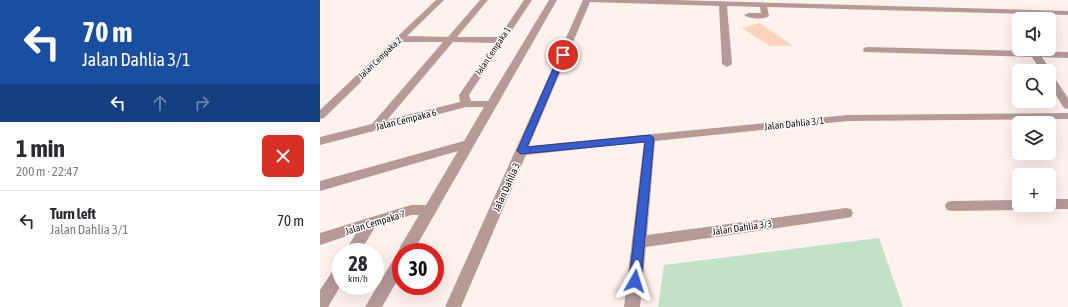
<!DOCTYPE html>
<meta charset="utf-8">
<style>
body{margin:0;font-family:"Asap Condensed",sans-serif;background:#f2f2f3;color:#2b2b33;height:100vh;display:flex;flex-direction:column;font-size:15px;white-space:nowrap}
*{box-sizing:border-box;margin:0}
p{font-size:13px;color:#7c7c81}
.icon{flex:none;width:22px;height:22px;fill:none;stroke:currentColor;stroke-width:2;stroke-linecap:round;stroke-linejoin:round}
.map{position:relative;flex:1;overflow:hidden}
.drawer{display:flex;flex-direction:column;background:#fff;width:320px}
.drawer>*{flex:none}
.hud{background:#1a4fa0;color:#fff;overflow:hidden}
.tools{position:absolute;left:692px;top:12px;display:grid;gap:8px}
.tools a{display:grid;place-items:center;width:44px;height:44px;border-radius:6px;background:#fff;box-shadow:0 4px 16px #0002;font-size:20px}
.speed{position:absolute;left:12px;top:243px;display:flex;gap:8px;font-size:20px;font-weight:700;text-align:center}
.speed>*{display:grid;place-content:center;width:52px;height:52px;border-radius:50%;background:#fff;box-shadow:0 4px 16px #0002;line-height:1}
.speed small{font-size:10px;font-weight:400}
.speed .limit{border:6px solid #d22;background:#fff;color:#111}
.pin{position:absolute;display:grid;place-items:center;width:34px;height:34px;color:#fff;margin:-17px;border:2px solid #fff;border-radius:50%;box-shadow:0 1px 4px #0007}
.me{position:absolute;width:44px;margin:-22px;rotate:6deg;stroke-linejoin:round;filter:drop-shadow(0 0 3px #0008)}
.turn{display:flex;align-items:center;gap:14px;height:84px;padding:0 16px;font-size:18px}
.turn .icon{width:52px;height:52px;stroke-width:2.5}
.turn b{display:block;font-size:28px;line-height:34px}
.lanes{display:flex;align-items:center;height:38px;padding:0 16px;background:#0003;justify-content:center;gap:20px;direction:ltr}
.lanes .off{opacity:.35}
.round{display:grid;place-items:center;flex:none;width:42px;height:42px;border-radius:6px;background:#f2f2f3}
.head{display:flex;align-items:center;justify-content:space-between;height:68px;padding:0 16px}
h1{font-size:24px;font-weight:700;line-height:30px}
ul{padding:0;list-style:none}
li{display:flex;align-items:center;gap:12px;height:60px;padding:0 16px;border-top:1px solid #e1e1e2}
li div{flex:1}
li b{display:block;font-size:15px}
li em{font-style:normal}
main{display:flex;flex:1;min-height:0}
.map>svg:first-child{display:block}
.green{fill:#c1e1c9}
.building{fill:#fbd4b9}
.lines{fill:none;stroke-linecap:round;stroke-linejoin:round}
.minor{fill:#b59a98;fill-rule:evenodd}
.route{fill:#385dce;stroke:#243c86}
.labels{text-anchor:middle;stroke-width:3;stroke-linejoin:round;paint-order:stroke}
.far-street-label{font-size:9px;fill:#190e0a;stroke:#fff}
.street-label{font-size:10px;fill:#190e0a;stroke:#fff}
</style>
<main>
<section class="drawer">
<div class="hud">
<div class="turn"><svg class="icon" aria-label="left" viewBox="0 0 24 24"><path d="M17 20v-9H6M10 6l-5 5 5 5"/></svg><div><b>70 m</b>Jalan Dahlia 3/1</div></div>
<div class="lanes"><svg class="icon" aria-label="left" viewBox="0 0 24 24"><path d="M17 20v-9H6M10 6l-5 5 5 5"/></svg><svg class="icon off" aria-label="ahead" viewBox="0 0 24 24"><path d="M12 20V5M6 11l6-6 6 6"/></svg><svg class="icon off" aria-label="right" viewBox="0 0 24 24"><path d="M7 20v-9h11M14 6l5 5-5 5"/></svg></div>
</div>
<div class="head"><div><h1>1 min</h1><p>200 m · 22:47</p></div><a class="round" style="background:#d93025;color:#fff"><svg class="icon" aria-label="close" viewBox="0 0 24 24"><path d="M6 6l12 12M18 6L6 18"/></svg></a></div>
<ul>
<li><svg class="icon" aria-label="left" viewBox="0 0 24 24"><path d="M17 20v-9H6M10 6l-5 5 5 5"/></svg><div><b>Turn left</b><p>Jalan Dahlia 3/1</p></div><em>70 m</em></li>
</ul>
</section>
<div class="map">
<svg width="748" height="307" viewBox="0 0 748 307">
<rect width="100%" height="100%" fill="#fff1eb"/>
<path class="green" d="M559,238L583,307H338L344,265Z"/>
<path class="building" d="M440,23L473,46H450L422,28Z"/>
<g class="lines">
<path class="minor" d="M116,0H124L87,36L128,37L160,0H168L137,37H179L204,0H212L149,95L151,101H168L229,0H237L93,252H81V274L62,307H45L76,255L79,254L78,252L80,247L99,215H91L55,227L40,252H25L36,233L0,245V233L91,205H106L138,151L0,191V181L144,141L164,107H146L0,145V137L52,124L123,42H82L4,118L0,119V110ZM133,42L175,43L139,95L140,102L67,120Z
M263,0H354L748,11V15L447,7L449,16C444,20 429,19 424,15L428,13H441L440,7L407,6L412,64L407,67L402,64L399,6L270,2L209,146L528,115L748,113V119L528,121L335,141L327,235L526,208L531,209L533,213L531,217L526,218L326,247L320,307H304L324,142L206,155L141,307H125Z
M547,47L748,52V58L722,57L731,71L729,73L732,74L748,98V109L744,108L729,84V71H721L712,57L544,52L543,50L544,48Z
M729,199H748V209H729L724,208L723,205H729Z
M699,200V205H706L704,209L699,210L632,211L627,210L625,206L627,202L632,201Z
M21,264V285L8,307H0V290L16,266Z"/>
</g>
<path class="route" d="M240,53L246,55L207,147L330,135L334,138L321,281L319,285L315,286L310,285L309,281L325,142L201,154L197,151Z"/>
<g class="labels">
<g class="far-street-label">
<text transform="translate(173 51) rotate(-56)" y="3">Jalan Cempaka 1</text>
<text transform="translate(60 58) rotate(-44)" y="3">Jalan Cempaka 2</text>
</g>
<g class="street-label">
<text transform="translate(86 119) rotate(-14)" y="4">Jalan Cempaka 6</text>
<text transform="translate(474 123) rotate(-6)" y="4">Jalan Dahlia 3/1</text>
<text transform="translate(186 187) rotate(-66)" y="4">Jalan Dahlia 3</text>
<text transform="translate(55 222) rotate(-17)" y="4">Jalan Cempaka 7</text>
<text transform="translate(422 227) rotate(-8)" y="4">Jalan Dahlia 3/3</text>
</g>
</g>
</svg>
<div class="tools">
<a><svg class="icon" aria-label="sound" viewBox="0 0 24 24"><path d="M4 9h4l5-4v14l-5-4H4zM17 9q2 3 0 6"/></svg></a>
<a><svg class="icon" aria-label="search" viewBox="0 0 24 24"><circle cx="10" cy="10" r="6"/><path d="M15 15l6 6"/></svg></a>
<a><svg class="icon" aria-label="layers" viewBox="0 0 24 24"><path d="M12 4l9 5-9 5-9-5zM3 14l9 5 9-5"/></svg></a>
<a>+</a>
</div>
<div class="speed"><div>28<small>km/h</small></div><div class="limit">30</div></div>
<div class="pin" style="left:243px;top:55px;background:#d93025"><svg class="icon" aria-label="arrive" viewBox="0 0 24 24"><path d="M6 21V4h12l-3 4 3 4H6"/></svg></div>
<svg class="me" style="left:315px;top:281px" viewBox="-20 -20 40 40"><path d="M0-17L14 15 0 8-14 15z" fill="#385dce" stroke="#fff" stroke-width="4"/></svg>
</div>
</main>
